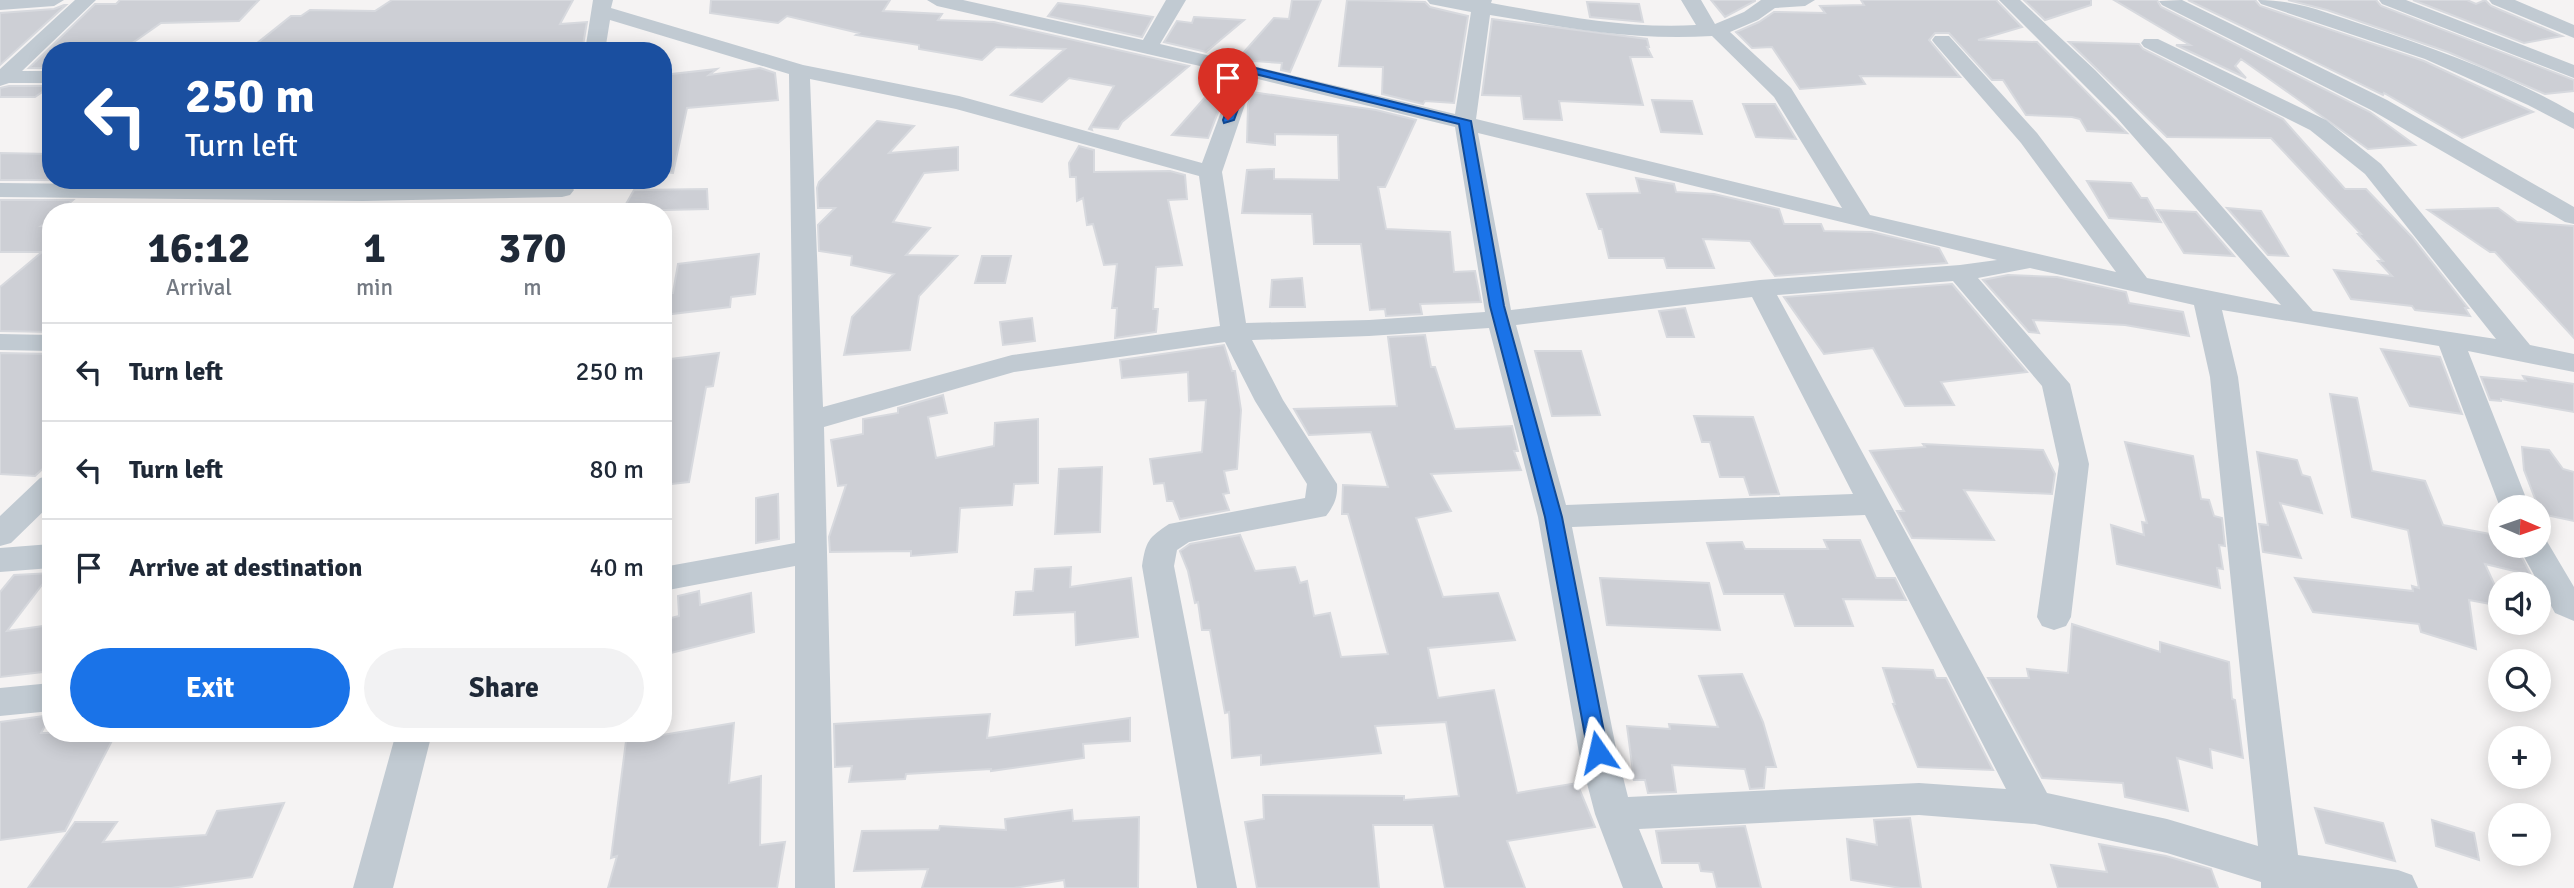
<!DOCTYPE html>
<meta charset="utf-8">
<style>
body{margin:0;font-family:Signika,sans-serif;background:#f2f2f3;color:#1f2937;height:100vh;display:flex;flex-direction:column;font-size:26px;white-space:nowrap}
*{box-sizing:border-box;margin:0}
p{font-size:23px;color:#747a83}
.icon{flex:none;width:38px;height:38px;fill:none;stroke:currentColor;stroke-width:2;stroke-linecap:round;stroke-linejoin:round}
.map{position:relative;flex:1;overflow:hidden}
.side{position:absolute;left:42px;top:203px;width:630px;height:539px;display:flex;flex-direction:column;background:#fff;border-radius:28px;box-shadow:0 4px 18px #0003}
.side>*{flex:none}
.guide{position:absolute;left:42px;top:42px;width:630px;height:147px;border-radius:28px;box-shadow:0 4px 18px #0003;background:#1a4fa0;color:#fff;overflow:hidden}
.needle{width:46px;rotate:92deg}
.fabs{position:absolute;left:2488px;top:495px;display:grid;gap:14px}
.fabs a{display:grid;place-items:center;width:63px;height:63px;border-radius:50%;background:#fff;box-shadow:0 4px 18px #0003;font-size:35px}
.pin{position:absolute;display:grid;place-items:center;width:60px;height:60px;color:#fff;margin:-72px -30px;border-radius:50% 50% 50% 0;rotate:-45deg;box-shadow:0 0 7px #0007}
.pin .icon{rotate:45deg}
.me{position:absolute;width:77px;margin:-38px;rotate:349deg;stroke-linejoin:round;filter:drop-shadow(0 0 5px #0008)}
.turn{display:flex;align-items:center;gap:24px;height:147px;padding:0 28px;font-size:32px}
.turn .icon{width:91px;height:91px;stroke-width:2.5}
.turn b{display:block;font-size:49px;line-height:60px}
.eta{display:flex;justify-content:space-evenly;align-items:center;height:119px;text-align:center}
.eta b{font-size:42px;font-weight:700;line-height:49px}
.primary-button{display:flex;gap:14px;margin-top:auto;padding:14px 28px}
.primary-button a{flex:1;height:80px;border-radius:42px;background:#1a73e8;color:#fff;font-size:28px;font-weight:700;line-height:80px;text-align:center}
.primary-button a+a{background:#f2f2f3;color:#1f2937}
ul{padding:0;list-style:none}
li{display:flex;align-items:center;gap:21px;height:98px;padding:0 28px;border-top:2px solid #e0e1e3}
li div{flex:1}
li b{display:block;font-size:26px}
li em{font-style:normal}
.map>svg:first-child{display:block}
.building{fill:#cdcfd5;stroke:#d7d9de;stroke-width:2}
.lines{fill:none;stroke-linecap:round;stroke-linejoin:round}
.street{fill:#c1cad2;fill-rule:evenodd}
.route{fill:#1a73e8;stroke:#114b97;stroke-width:2}
</style>
<div class="map">
<svg width="2574" height="888" viewBox="0 0 2574 888">
<rect width="100%" height="100%" fill="#f5f3f3"/>
<path class="building" d="M120,0H259L239,21L161,23L121,51H51V68H29L95,4H116Z
M392,0H573L560,24L587,22L582,51H274L277,49L251,48L291,16H301L310,10L375,11Z
M711,0H890L883,11L942,14L938,20L994,22L1189,66L1122,122L1118,129L1091,127L1092,130L1089,129L1114,86L1069,78L1042,102L1011,95L1065,49L996,47L982,60L919,49V45L856,35L859,33L787,16L778,23L710,13Z
M1292,0H1321L1290,72L1281,70L1282,63L1237,60L1274,18L1289,19Z
M1347,0L1425,2L1430,7L1468,16L1454,103L1425,101L1423,104L1382,94L1383,67L1339,66Z
M1711,0H1755V1L1725,17Z
M1861,0H1996L2022,27L1978,40L2037,42L2127,133L2087,131L2080,119L2072,117L2026,115L2003,80H1992L1949,33H1935L1929,40L1960,77L1860,76L1865,84L1800,89L1772,47L1752,48L1736,32L1759,22L1774,12L1825,13L1820,6L1864,5Z
M2024,0H2091V5L2045,20Z
M2114,0H2157L2161,7L2370,112L2415,145L2368,149L2241,59L2235,66L2246,78L2176,45H2190Z
M2188,0H2255L2260,6L2424,61L2533,112L2462,138L2384,93L2383,95Z
M2288,0H2376L2381,6L2574,80V91L2545,94L2448,52L2327,10Z
M2413,0H2467L2476,4L2485,0L2491,6L2562,36L2524,43Z
M1587,2L1639,4L1643,22L1590,17Z
M1058,3L1084,6L1153,17L1142,37L1048,16Z
M64,5H66L0,65V13L54,9Z
M1194,17L1244,20L1206,52L1164,42L1177,21L1192,23Z
M1492,19L1647,39L1649,47H1647L1652,57H1630L1643,105L1559,101L1562,120L1524,119L1521,96L1482,95Z
M2069,42L2139,44L2143,49L2283,119L2345,189H2366L2412,237L2468,308H2465L2470,316L2415,310L2412,306L2351,299L2334,270L2392,276L2378,261H2383L2358,234H2361L2271,138L2167,137Z
M760,68L775,73L778,100L687,108L673,173L663,172V75L717,69L709,75Z
M9,86H51L35,97H0V88Z
M1214,87L1227,89L1208,138L1172,135Z
M1252,92L1376,110L1416,120L1385,187H1378L1386,229L1450,232L1454,272L1475,271L1481,302L1420,304L1422,314L1386,316L1385,309L1370,310L1361,244H1314L1312,214L1242,213L1247,170L1274,169V179L1339,180L1338,135L1275,134V145L1247,142L1248,105Z
M1652,100L1692,101L1702,134L1661,132Z
M1743,104H1775L1796,139L1756,137Z
M877,121L914,126L889,153L958,147V170L924,173L893,222L930,228L906,255L957,256L919,296L910,350L844,355L852,317L894,274L851,265L852,256L819,251L818,225L835,208H818L817,188L819,182Z
M1079,146L1094,150V172L1170,171L1185,175L1187,199L1168,200L1182,265L1156,267L1153,309H1158L1156,332L1115,338L1117,308H1112L1117,264L1104,265L1093,224L1087,225L1083,198L1077,201L1076,177H1070L1069,163Z
M0,153L51,154V180H98H0Z
M1636,178L1674,184L1676,192L1714,194L1779,209L1784,224H1821L1824,231L1872,232L1939,248L1947,263L1775,276L1750,241L1703,239L1714,268H1667L1664,258H1609L1602,229H1599L1587,194L1640,193Z
M2087,181L2131,183L2141,198H2147L2161,222L2109,218Z
M707,189L708,209L622,211L634,190Z
M0,200H73L59,212H51V219L41,226H51V332L0,331V287L42,252H0Z
M2227,208L2261,211L2288,256L2268,255Z
M2498,208L2517,222L2574,226V338L2495,252H2490L2428,210Z
M2157,210L2196,212L2234,256L2184,253Z
M759,254L755,294L731,297L730,307L663,315V294L673,293L678,264Z
M982,256H1011L1005,283H975Z
M2008,275L2057,277L2126,292L2129,303L2183,312L2189,336L2125,325L2033,320L2039,333L2029,332L1983,280Z
M1302,278L1305,307H1270L1272,280Z
M1952,284L2027,372L1941,382L1954,405L1905,406L1873,348L1824,354L1784,297Z
M1685,308L1694,337H1667L1659,311Z
M1032,318L1035,341L1003,345L1000,322Z
M1425,335L1431,367H1435L1455,429L1512,426L1518,451H1514L1521,470L1431,474L1451,511L1416,518L1443,597L1498,593L1515,640L1428,648L1438,698L1494,690L1517,793L1577,783L1595,827L1507,841L1525,888H1445L1433,825H1373L1379,888H1257L1245,822L1264,819L1263,795L1404,796V800L1459,796L1446,722L1375,726L1381,753L1261,765V755L1232,758L1229,712L1225,713L1210,630H1202L1198,602L1195,603L1188,571L1180,551L1190,544L1240,535L1255,571L1295,567L1300,583L1307,581L1314,616L1330,613L1341,657L1388,654L1348,514H1342L1343,485L1388,487L1371,432L1309,435L1294,409L1397,406L1388,337Z
M1224,345L1232,371H1235L1241,410L1237,469L1224,471L1229,493L1223,494L1229,510L1180,519L1173,501H1167L1164,483L1154,484L1150,459L1202,452L1206,400L1189,401L1188,372L1122,378L1120,360Z
M2381,349L2440,357L2462,414L2410,406Z
M1535,351H1581L1600,415L1552,416Z
M0,353L51,354V461L35,476L0,474Z
M719,353L713,386L706,387L689,482L663,485V360Z
M2523,376L2574,384V412L2501,399V401L2490,400L2481,377L2526,381Z
M2330,394L2357,398L2372,471L2425,481L2443,525L2501,536V546H2516L2531,575L2485,564L2501,599V606L2469,600L2476,649L2421,632L2419,624L2313,612L2295,578L2413,591L2412,586L2419,588L2408,530L2352,517Z
M943,395L947,413L928,417L936,458L994,446L995,423L1038,419V483L1014,484L1012,505L960,508L957,552L911,556V551L830,552L829,537L846,485L838,486L831,440L863,434V419L898,413V408Z
M1694,416L1753,417L1779,494L1750,495L1744,477H1720L1710,442H1702Z
M2125,442L2193,456L2201,499L2209,500L2214,516L2222,518L2225,546L2219,545L2223,569L2217,568L2220,588L2117,564L2111,525L2144,535L2142,522L2147,523Z
M1923,444L2043,450L2055,474L2052,494L1964,490L1994,540L1912,538L1897,511H1904L1870,451L1925,447Z
M2522,447L2549,450L2563,469L2574,472V521L2541,514L2524,470Z
M2257,452L2297,460L2302,475L2310,477L2322,513L2280,503L2301,558L2263,552L2259,524L2268,525Z
M1102,467L1100,532L1055,534L1059,469Z
M778,494L779,539L756,543V498Z
M1824,540H1860L1876,578H1895L1906,600L1843,599L1853,626H1795L1784,594H1724L1707,543L1742,542L1745,549H1828Z
M1071,567L1070,587L1131,578L1138,637L1076,645L1075,612L1014,615L1016,592L1033,591L1035,569Z
M51,573L7,631L51,625V671L0,677V592L14,575Z
M1600,578L1709,583L1720,630L1607,625Z
M699,591L700,605L751,593L754,632L663,655V620L679,616L678,596Z
M2072,624L2160,652V642L2229,662L2232,699L2235,700L2243,758L2210,749L2212,768L2177,758L2188,811L2125,797L2123,783L2042,778L1988,678H2029L2027,669L2068,673Z
M1883,668L1933,670L1936,678H1946L1993,770L1918,767L1893,704H1895Z
M1742,674L1763,722L1776,767H1766L1764,788L1750,789L1745,769L1672,765L1676,792L1648,793L1645,780H1634L1627,726L1670,729L1669,724L1718,727L1699,676Z
M990,714L987,738L1130,718V741L1083,744L1084,758L991,771V769L906,774L905,779L849,782L852,766L835,767L834,724Z
M51,715L41,733H116L65,831L0,840V722Z
M734,723L729,783L761,776L760,845L785,842L777,888H608L617,856L611,858L626,741Z
M284,803L252,877L171,888H28L75,822H117L103,842L206,835L217,811Z
M2315,808L2383,823L2395,861L2326,843Z
M1072,810L1073,821L1139,817L1138,888H1065L1064,880L1014,888H922L928,869L854,871L862,831L939,830L940,826L1006,830L1005,819Z
M1910,818L1921,888H1901L1851,880L1847,839L1877,845L1874,820Z
M2432,820L2474,833L2479,860L2436,846Z
M1745,826L1761,888H1717L1713,872L1701,871L1699,863H1662L1656,831Z
M2099,844L2166,856L2211,869L2218,888H2058L2051,865L2107,872Z"/>
<g class="lines">
<path class="street" d="M0,0H64L54,6L0,10Z
M75,0H96L22,71H51V83H9L0,86V69Z
M593,0H613L611,8L803,65L959,96L1202,163L1235,74L937,6L927,0H963L1143,40L1166,0H1186L1160,44L1455,114L1471,12L1430,4L1427,0H1492L1491,3C1559,15 1626,29 1696,25L1681,0H1701L1715,24L1744,12L1761,0H1815L1805,6L1775,8L1758,20L1730,32L1791,88L1870,215L2116,272L2021,143L1935,44L1932,40L1935,36H1949L2037,133L2147,278L2281,305L2117,118L1999,0H2020L2095,70L2170,147L2313,311L2496,339L2365,174L2310,130L2144,47L2141,43L2144,39H2158L2326,120L2381,164L2530,345L2574,354V372L2468,351L2530,508H2501V510L2439,346L2222,310L2238,377L2298,855L2398,870L2412,875L2418,888H2261V882L2167,853L2035,824L1919,815L1639,829L1663,888H1623L1595,814L1579,753L1538,517L1489,328L1369,336L1252,340L1283,400L1337,484C1338,497 1334,506 1326,516L1189,542L1177,550L1174,566L1237,888H1197L1142,566C1146,541 1148,538 1169,524L1305,498L1307,484L1255,401L1225,342L1014,372L824,427L835,888H795V566L663,591V567L795,543L789,74L610,20L605,51H585ZM1490,15C1567,28 1634,41 1712,36L1774,97L1842,208L1476,119ZM1254,78L1455,127L1485,312L1369,320L1246,323L1222,172ZM810,79L956,109L1199,176L1220,326L1012,355L823,407ZM1478,133L1997,260L1960,265L1760,280L1511,310ZM2030,268L2194,305L2210,377L2258,846L2167,819L2047,793L1777,295L1953,281L2042,386L2059,464L2037,617L2042,626L2054,630L2066,626L2071,617L2089,464L2070,384L1978,278ZM1752,297L1853,494L1566,505L1516,325ZM1865,515L2006,789L1919,783L1628,797L1617,753L1572,527Z
M2182,0L2387,100L2574,207V224L2565,222L2371,110L2162,5L2159,1Z
M2258,0C2299,0 2329,14 2367,26C2438,50 2509,75 2574,113V129L2528,105L2425,59L2261,4Z
M2379,0H2406L2574,65V78L2382,4Z
M2489,0H2515L2574,25V38L2492,4Z
M0,183L363,187L562,183L570,185L574,190L570,195L562,197L363,201L0,197Z
M0,334L51,335V351L0,350Z
M51,475V504L11,543L0,546V516L40,478Z
M2539,536L2545,538L2574,587V621L2555,613L2518,546H2539Z
M51,544V568L0,572V548Z
M51,683V711L0,716V688Z
M396,733H432L393,888H353Z"/>
</g>
<path class="route" d="M1247,66L1471,121L1504,306L1562,517L1608,752L1605,758L1598,761L1591,758L1588,752L1545,517L1490,306L1459,124L1251,73L1234,120L1224,123L1223,120L1242,69Z"/>
</svg>
<div class="fabs">
<a><svg class="needle" viewBox="-14 -14 28 28"><path d="M0-13l5 13h-10z" fill="#e53935"/><path d="M0 13l5-13h-10z" fill="#747a83"/></svg></a>
<a><svg class="icon" aria-label="sound" viewBox="0 0 24 24"><path d="M4 9h4l5-4v14l-5-4H4zM17 9q2 3 0 6"/></svg></a>
<a><svg class="icon" aria-label="search" viewBox="0 0 24 24"><circle cx="10" cy="10" r="6"/><path d="M15 15l6 6"/></svg></a>
<a>+</a>
<a>−</a>
</div>
<div class="pin" style="left:1228px;top:120px;background:#d93025"><svg class="icon" aria-label="arrive" viewBox="0 0 24 24"><path d="M6 21V4h12l-3 4 3 4H6"/></svg></div>
<svg class="me" style="left:1598px;top:752px" viewBox="-20 -20 40 40"><path d="M0-17L14 15 0 8-14 15z" fill="#1a73e8" stroke="#fff" stroke-width="4"/></svg>
<div class="guide">
<div class="turn"><svg class="icon" aria-label="left" viewBox="0 0 24 24"><path d="M17 20v-9H6M10 6l-5 5 5 5"/></svg><div><b>250 m</b>Turn left</div></div>
</div>
<section class="side">
<div class="eta">
<div><b>16:12</b><p>Arrival</p></div>
<div><b>1</b><p>min</p></div>
<div><b>370</b><p>m</p></div>
</div>
<ul>
<li><svg class="icon" aria-label="left" viewBox="0 0 24 24"><path d="M17 20v-9H6M10 6l-5 5 5 5"/></svg><div><b>Turn left</b></div><em>250 m</em></li>
<li><svg class="icon" aria-label="left" viewBox="0 0 24 24"><path d="M17 20v-9H6M10 6l-5 5 5 5"/></svg><div><b>Turn left</b></div><em>80 m</em></li>
<li><svg class="icon" aria-label="arrive" viewBox="0 0 24 24"><path d="M6 21V4h12l-3 4 3 4H6"/></svg><div><b>Arrive at destination</b></div><em>40 m</em></li>
</ul>
<div class="primary-button"><a>Exit</a><a>Share</a></div>
</section>
</div>
